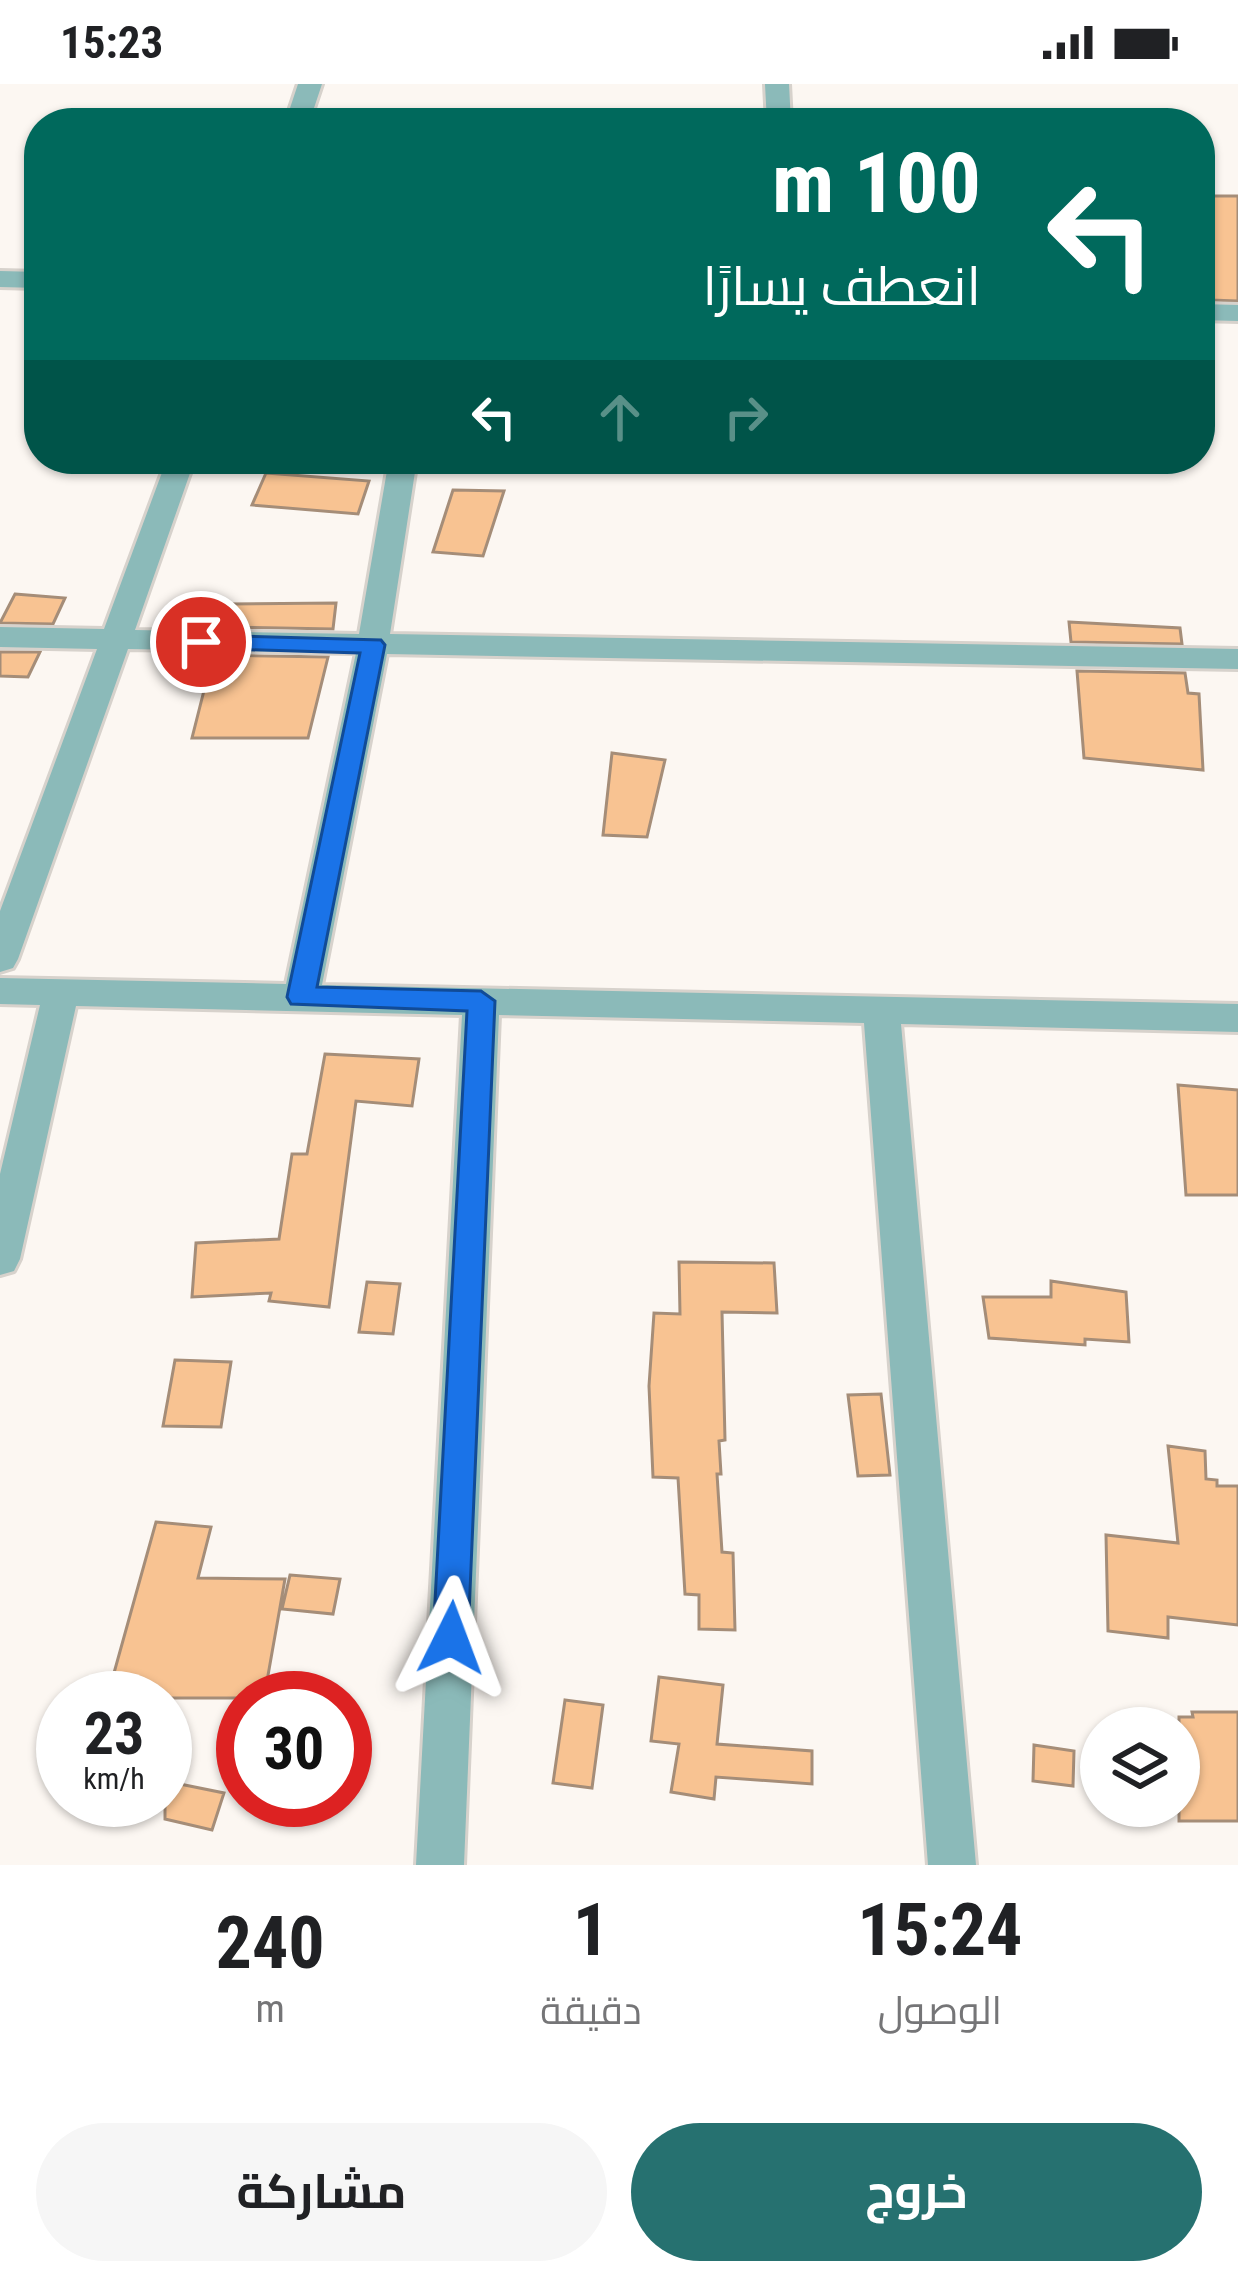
<!DOCTYPE html>
<html lang="ar">
<meta charset="utf-8">
<style>
body{margin:0;font-family:"Roboto Condensed",Cairo,sans-serif;background:#f6f6f6;color:#202124;direction:rtl;height:100vh;display:flex;flex-direction:column;font-size:45px;white-space:nowrap}
*{box-sizing:border-box;margin:0}
p{font-size:39px;color:#757577}
.icon{flex:none;width:66px;height:66px;fill:none;stroke:currentColor;stroke-width:2;stroke-linecap:round;stroke-linejoin:round}
.map{position:relative;height:1781px;overflow:hidden;direction:ltr}
.details{display:flex;flex-direction:column;background:#fff;flex:1}
.details>*{flex:none}
.hud{position:absolute;left:24px;top:24px;width:1191px;height:366px;border-radius:48px;box-shadow:0 3px 9px #0004;direction:rtl;background:#00695c;color:#fff;overflow:hidden}
.fabs{position:absolute;left:1080px;top:1623px;display:grid;gap:24px}
.fabs a{display:grid;place-items:center;width:120px;height:120px;border-radius:50%;background:#fff;box-shadow:0 3px 9px #0004;font-size:60px}
.speed{position:absolute;left:36px;top:1587px;display:flex;gap:24px;font-size:60px;font-weight:700;text-align:center}
.speed>*{display:grid;place-content:center;width:156px;height:156px;border-radius:50%;background:#fff;box-shadow:0 3px 9px #0004;line-height:1}
.speed small{font-size:30px;font-weight:400}
.speed .limit{border:18px solid #d22;background:#fff;color:#111}
.pin{position:absolute;display:grid;place-items:center;width:102px;height:102px;color:#fff;margin:-51px;border:6px solid #fff;border-radius:50%;box-shadow:0 3px 12px #0007}
.me{position:absolute;width:132px;margin:-66px;rotate:3deg;stroke-linejoin:round;filter:drop-shadow(0 0 9px #0008)}
.turn{display:flex;align-items:center;gap:42px;height:252px;padding:0 36px;font-size:54px}
.turn .icon{width:156px;height:156px;stroke-width:2.5}
.turn b{display:block;font-size:84px;line-height:102px}
.lanes{display:flex;align-items:center;height:114px;padding:0 36px;background:#0003;justify-content:center;gap:60px;direction:ltr}
.lanes .off{opacity:.35}
.eta{display:flex;justify-content:space-evenly;align-items:center;height:204px;text-align:center}
.eta b{font-size:72px;font-weight:700;line-height:84px}
.primary-button{display:flex;gap:24px;margin-top:auto;padding:24px 36px}
.primary-button a{flex:1;height:138px;border-radius:72px;background:#267170;color:#fff;font-size:48px;font-weight:700;line-height:138px;text-align:center}
.primary-button a+a{background:#f6f6f6;color:#202124}
.status{display:flex;justify-content:space-between;align-items:center;height:84px;padding:0 60px;background:#fff;direction:ltr}
.status svg{height:33px;fill:currentColor}
.map>svg:first-child{display:block}
.building{fill:#f8c392;stroke:#a58d78;stroke-width:3}
.lines{fill:none;stroke-linecap:round;stroke-linejoin:round}
.street-casing{stroke:#d7d2cc;stroke-width:6}
.street{fill:#8bbab9;fill-rule:evenodd}
.route{fill:#1a73e8;stroke:#114b97;stroke-width:3}
</style>
<div class="status"><b>15:23</b><svg viewBox="0 0 49 12"><path d="M0 12V9h3v3zM5 12V6h3v6zM10 12V3h3v9zM15 12V0h3v12zM26 1h20v11H26zM47 4h2v5h-2z"/></svg></div>
<div class="map">
<svg width="1238" height="1781" viewBox="0 0 1238 1781">
<rect width="100%" height="100%" fill="#fcf7f2"/>
<path class="building" d="M1200,112H1238V217L1210,216L1204,204Z
M266,389L369,397L358,430L252,421Z
M453,406L504,407L483,472L433,468Z
M15,510L65,514L53,540L0,539Z
M336,519L333,545L221,543L229,520Z
M1069,538L1180,544L1182,560L1071,558Z
M0,568H40L28,593L0,592Z
M213,571L328,573L308,654H192Z
M1077,587L1185,589L1188,609L1199,610L1203,686L1084,674Z
M612,669L665,676L647,753L603,751Z
M325,970L419,975L412,1022L356,1017L329,1223L269,1217L271,1209L192,1213L196,1159L279,1155L292,1070H307Z
M1178,1001L1238,1006V1111H1186Z
M679,1178L774,1179L777,1229L722,1228L725,1356L719,1357L721,1390H717L722,1468L733,1469L735,1546L699,1545V1511L685,1510L678,1394L653,1393L649,1302L654,1229L680,1230Z
M1051,1197L1126,1208L1129,1258L1085,1255V1261L989,1254L983,1213H1051Z
M367,1198L400,1200L393,1250L359,1248Z
M175,1276L231,1278L221,1343L163,1342Z
M881,1310L890,1391L858,1392L848,1311Z
M1168,1362L1205,1367L1206,1395L1217,1396V1402H1238V1541L1168,1533V1554L1108,1547L1106,1451L1178,1459Z
M156,1438L211,1443L198,1494L285,1495L264,1614H107Z
M290,1491L340,1495L333,1530L282,1525Z
M659,1593L723,1601L717,1660L812,1667V1700L716,1693L714,1715L671,1708L679,1660L651,1657Z
M565,1616L603,1621L592,1704L553,1699Z
M1192,1628H1238V1737H1179V1633H1193Z
M1034,1661L1074,1667L1073,1702L1033,1697Z
M165,1697L224,1709L212,1746L165,1735Z"/>
<g class="lines">
<g class="street-casing">
<path id="street" d="M298,0H322L309,39H285Z
M765,0H789L791,39H767Z
M0,187L39,188V204L0,203Z
M1200,220L1238,221V237L1200,236Z
M167,375H195L135,546L359,550L389,375H417L390,550L1238,565V585L387,570L322,901L1238,920V948L901,940L976,1781H928L864,939L499,931L464,1781H416L462,931L76,922L20,1175L14,1187L0,1191V1090L40,921L0,920V894L286,900L356,569L128,565L18,875L13,884L0,888V827L97,565L0,563V543L104,545Z"/>
</g>
<use href="#street" class="street"/>
</g>
<path class="route" d="M201,551L381,556L385,561L317,903L481,907L495,917L468,1554L463,1565L451,1570L438,1565L433,1554L467,927L291,920L287,913L360,569L193,564L189,558Z"/>
</svg>
<div class="fabs">
<a><svg class="icon" aria-label="layers" viewBox="0 0 24 24"><path d="M12 4l9 5-9 5-9-5zM3 14l9 5 9-5"/></svg></a>
</div>
<div class="speed"><div>23<small>km/h</small></div><div class="limit">30</div></div>
<div class="pin" style="left:201px;top:558px;background:#d93025"><svg class="icon" aria-label="arrive" viewBox="0 0 24 24"><path d="M6 21V4h12l-3 4 3 4H6"/></svg></div>
<svg class="me" style="left:451px;top:1554px" viewBox="-20 -20 40 40"><path d="M0-17L14 15 0 8-14 15z" fill="#1a73e8" stroke="#fff" stroke-width="4"/></svg>
<div class="hud">
<div class="turn"><svg class="icon" aria-label="left" viewBox="0 0 24 24"><path d="M17 20v-9H6M10 6l-5 5 5 5"/></svg><div><b>100 m</b>انعطف يسارًا</div></div>
<div class="lanes"><svg class="icon" aria-label="left" viewBox="0 0 24 24"><path d="M17 20v-9H6M10 6l-5 5 5 5"/></svg><svg class="icon off" aria-label="ahead" viewBox="0 0 24 24"><path d="M12 20V5M6 11l6-6 6 6"/></svg><svg class="icon off" aria-label="right" viewBox="0 0 24 24"><path d="M7 20v-9h11M14 6l5 5-5 5"/></svg></div>
</div>
</div>
<section class="details">
<div class="eta">
<div><b>15:24</b><p>الوصول</p></div>
<div><b>1</b><p>دقيقة</p></div>
<div><b>240</b><p>m</p></div>
</div>
<div class="primary-button"><a>خروج</a><a>مشاركة</a></div>
</section>
